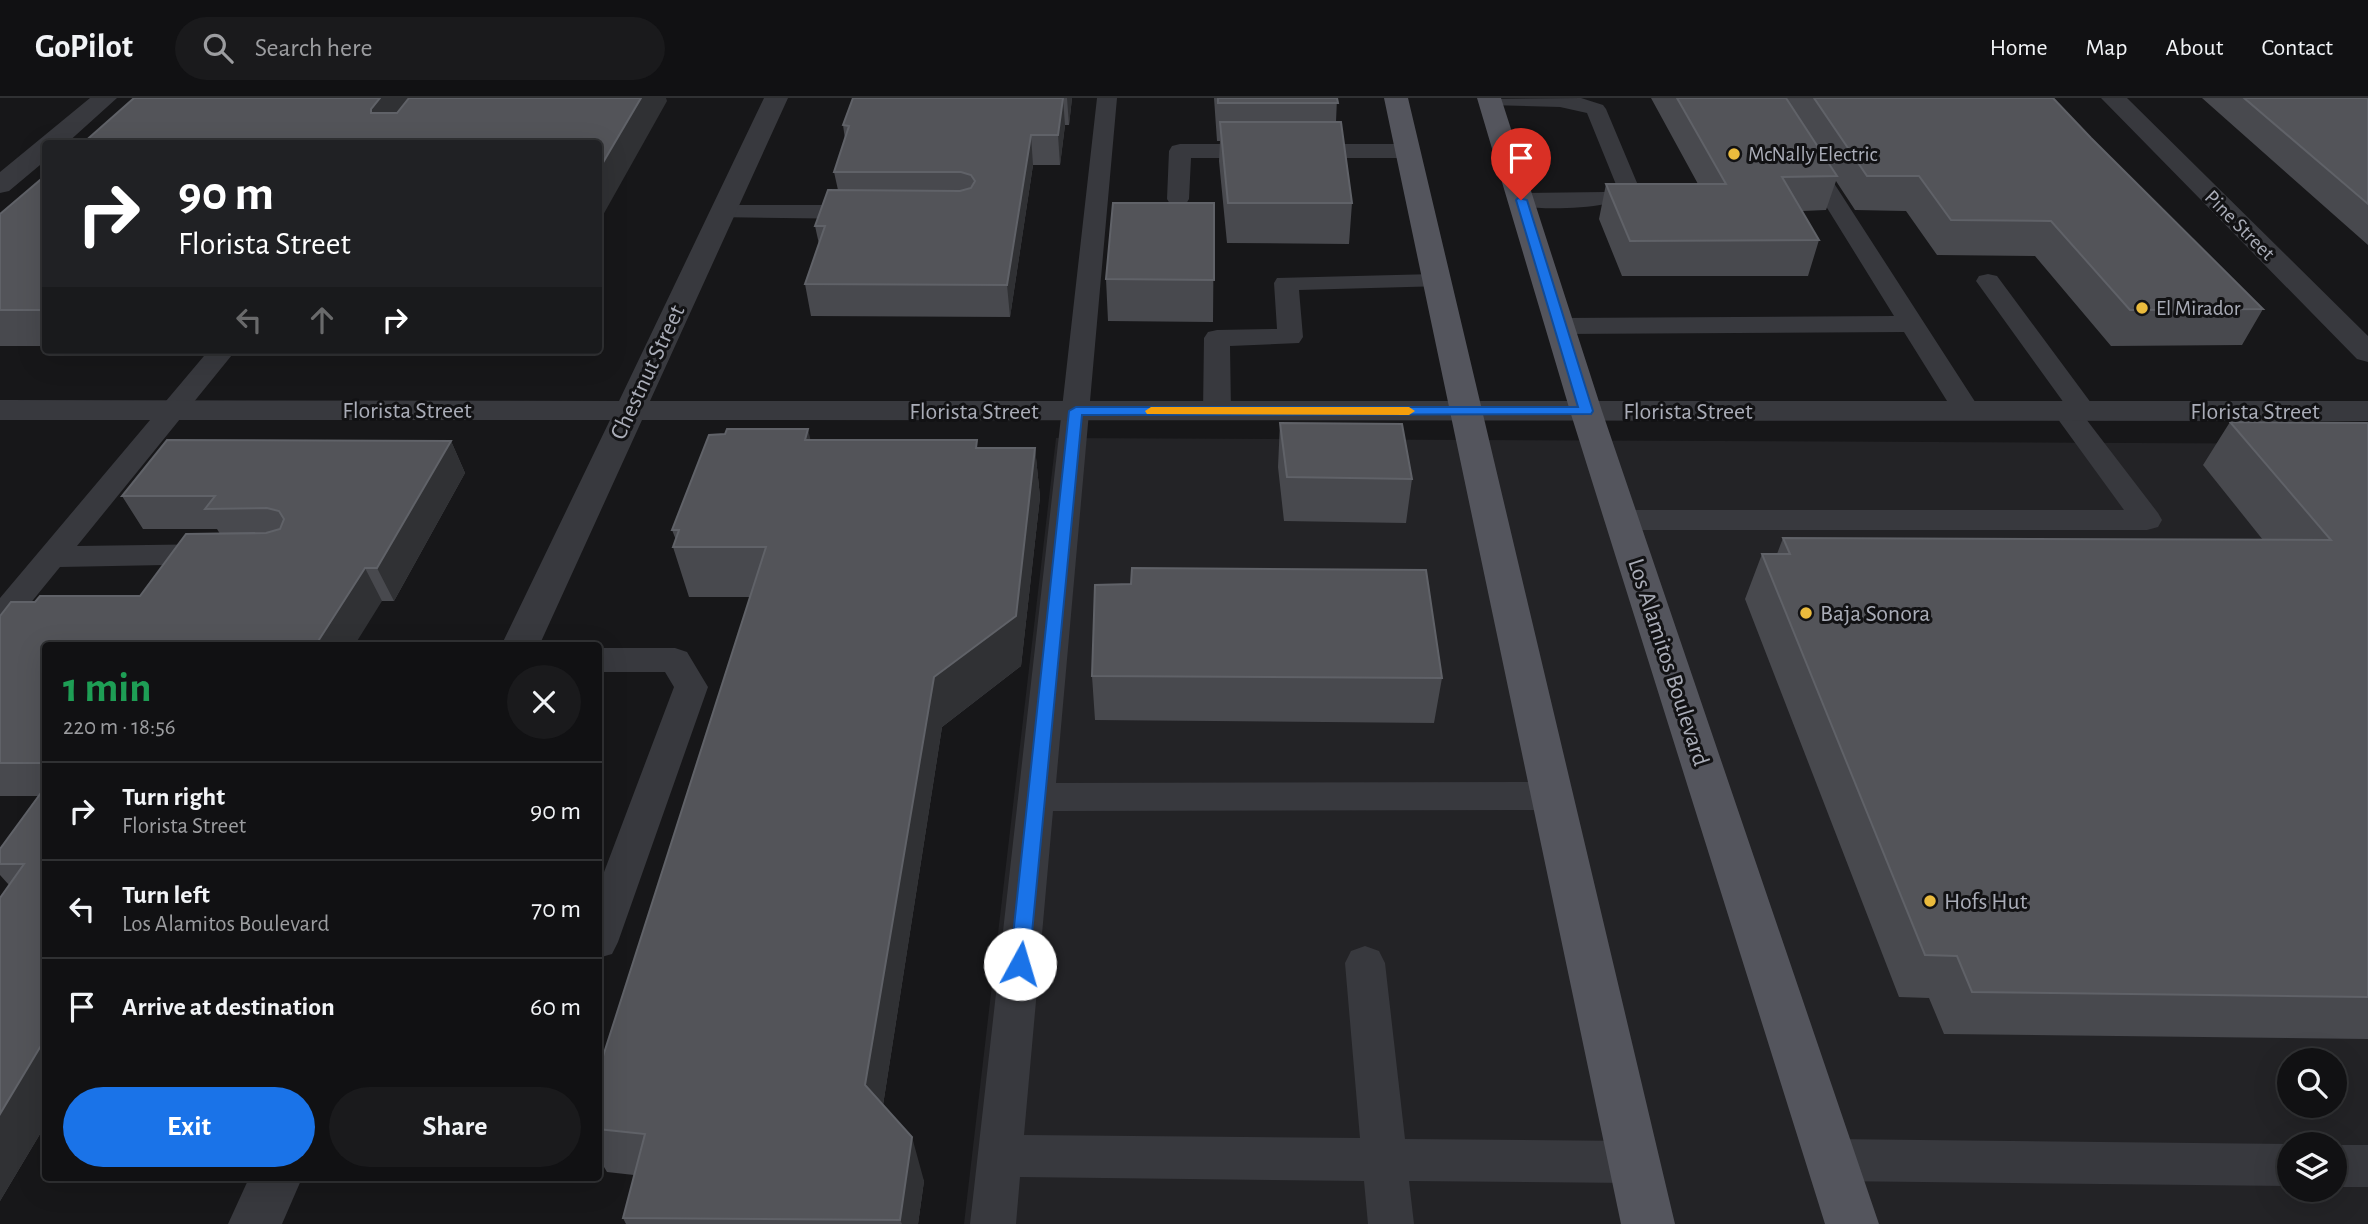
<!DOCTYPE html>
<meta charset="utf-8">
<style>
body{margin:0;font-family:"Alegreya Sans",sans-serif;background:#1a1a1c;color:#f1f3f6;height:100vh;display:flex;flex-direction:column;font-size:26px;white-space:nowrap}
*{box-sizing:border-box;margin:0}
p{font-size:23px;color:#9c9da0}
.icon{flex:none;width:38px;height:38px;fill:none;stroke:currentColor;stroke-width:2;stroke-linecap:round;stroke-linejoin:round}
.map{position:relative;flex:1;overflow:hidden}
.panel{position:absolute;left:42px;top:544px;width:560px;height:539px;display:flex;flex-direction:column;background:#111113;border-radius:7px;box-shadow:0 7px 28px #0002,0 0 0 2px #303133}
.panel>*{flex:none}
.guide{position:absolute;left:42px;top:42px;width:560px;height:214px;border-radius:7px;box-shadow:0 7px 28px #0002,0 0 0 2px #303133;background:#202124;color:#fff;overflow:hidden}
.controls{position:absolute;left:2277px;top:950px;display:grid;gap:14px}
.controls a{display:grid;place-items:center;width:70px;height:70px;border-radius:50%;background:#111113;box-shadow:0 7px 28px #0002,0 0 0 2px #303133;font-size:35px}
.pin{position:absolute;display:grid;place-items:center;width:60px;height:60px;color:#fff;margin:-72px -30px;border-radius:50% 50% 50% 0;rotate:-45deg;box-shadow:0 0 7px #0007}
.pin .icon{rotate:45deg}
.me{position:absolute;width:77px;margin:-38px;rotate:6deg;stroke-linejoin:round;filter:drop-shadow(0 0 5px #0008)}
.turn{display:flex;align-items:center;gap:24px;height:147px;padding:0 21px;font-size:32px}
.turn .icon{width:91px;height:91px;stroke-width:2.5}
.turn b{display:block;font-size:49px;line-height:60px}
.lanes{display:flex;align-items:center;height:66px;padding:0 21px;background:#0003;justify-content:center;gap:35px;direction:ltr}
.lanes .off{opacity:.35}
.round{display:grid;place-items:center;flex:none;width:74px;height:74px;border-radius:37px;background:#1a1a1c}
.headline{display:flex;align-items:center;justify-content:space-between;height:119px;padding:0 21px}
h1{font-size:42px;font-weight:700;line-height:52px;color:#1e9e55}
.button{display:flex;gap:14px;margin-top:auto;padding:14px 21px}
.button a{flex:1;height:80px;border-radius:42px;background:#1a73e8;color:#fff;font-size:28px;font-weight:700;line-height:80px;text-align:center}
.button a+a{background:#1a1a1c;color:#f1f3f6}
ul{padding:0;list-style:none}
li{display:flex;align-items:center;gap:21px;height:98px;padding:0 21px;border-top:2px solid #303133}
li div{flex:1}
li b{display:block;font-size:26px}
li em{font-style:normal}
header{display:flex;align-items:center;gap:42px;box-sizing:border-box;height:98px;padding:0 35px;background:#111113;border-bottom:2px solid #303133}
header strong{font-size:33px}
nav{display:flex;gap:38px;margin-inline-start:auto;font-size:24px}
.search{width:490px;height:63px;background:#1a1a1c;display:flex;align-items:center;gap:18px;box-sizing:border-box;padding:0 24px;border-radius:38px;color:#9c9da0;font-size:26px}
.map>svg:first-child{display:block}
.built{fill:#232326;fill-rule:evenodd}
.lines{fill:none;stroke-linecap:round;stroke-linejoin:round}
.service{fill:#38393e;fill-rule:evenodd}
.minor{fill:#38393e;fill-rule:evenodd}
.primary{fill:#54555d;fill-rule:evenodd}
.wall{fill:#48494e}
.shaded-wall{fill:#303134}
.building{fill:#535459;stroke:#606268;stroke-width:2}
.route{fill:#1a73e8;stroke:#114b97;stroke-width:2}
.slow{fill:#f59e0b}
.poi-dot{fill:#ebbb3d;stroke:#121214;stroke-width:2.5}
.labels{text-anchor:middle;stroke-width:6;stroke-linejoin:round;paint-order:stroke}
.far-poi-label{font-size:21px;fill:#aaadb8;stroke:#121214;text-anchor:start}
.far-street-label{font-size:21px;fill:#aaadb8;stroke:#121214}
.street-label{font-size:24px;fill:#aaadb8;stroke:#121214}
.poi-label{font-size:24px;fill:#aaadb8;stroke:#121214;text-anchor:start}
</style>
<header>
<strong>GoPilot</strong>
<div class="search"><svg class="icon" aria-label="search" viewBox="0 0 24 24"><circle cx="10" cy="10" r="6"/><path d="M15 15l6 6"/></svg>Search here</div>
<nav><a>Home</a><a>Map</a><a>About</a><a>Contact</a></nav>
</header>
<div class="map">
<svg width="2368" height="1126" viewBox="0 0 2368 1126">
<rect width="100%" height="100%" fill="#171719"/>
<path class="built" d="M1056,340L2368,346V1126H964ZM2289,962H2334V1008H2289ZM2289,1046H2334V1092H2289Z"/>
<g class="lines">
<path class="service" d="M1097,0H1117L1056,685L1552,684L1565,688L1570,698L1565,708L1552,712L1053,713L1024,1037L1360,1040L1345,865L1351,853L1365,848L1379,853L1385,865L1405,1041L1633,1043L1649,1049L1655,1064L1649,1079L1633,1085L1409,1083L1414,1126H1368L1364,1083L1020,1079L1016,1126H970Z
M1581,0L1603,7L1606,11L1640,92C1626,112 1537,113 1514,107L1511,102L1514,97L1522,95L1605,94L1617,89L1587,15L1560,9L1489,7L1482,5L1479,1Z
M1759,0H1779L1981,313L1977,319L1967,321L1957,319L1904,234L1561,236L1552,233L1548,228L1552,223L1561,220L1894,218Z
M1180,46H1408L1416,48L1419,53L1416,58L1408,60H1191L1189,101L1186,106H1170L1167,101L1169,53L1172,48Z
M723,107H864L872,109L876,114L872,119L864,121L715,119L711,114L715,109Z
M1435,176L1444,178L1447,183L1444,188L1299,192L1303,239L1299,245L1230,248L1231,314L1227,320L1217,322L1207,320L1203,314L1204,240L1208,234L1217,232L1277,231L1274,185L1277,180Z
M1988,176L1997,178L2097,313L2093,319L2086,321L2158,415L2162,422L2158,429L2147,432H1622L1611,429L1607,422L1611,415L1622,412H2124L2052,313L2056,307L2064,305L1976,183L1979,178Z
M209,252H236L77,448L218,446L229,449L233,456L229,463L218,466L60,469L11,529L0,532V500Z
M598,550H675L687,554L708,589L618,844L612,856L598,860V790L674,589L665,574H598Z
M1832,1041L2289,1046V1088L1832,1083L1816,1077L1810,1062L1816,1047Z
M2334,1047H2368V1089H2334Z"/>
<path class="minor" d="M90,0H117L66,46H46V62L9,93L0,95V74Z
M764,0H788L650,303H2368V323L642,322L539,548H501L610,322H0V302L619,303Z
M2101,0H2127L2368,238V264L2357,261Z
M249,1080H302L282,1126H228Z"/>
<path class="primary" d="M1384,0H1408L1675,1126H1621Z
M1477,0H1501L1602,313L1879,1126H1825L1570,313Z"/>
</g>
<path class="wall" d="M853,0H1072L1069,27H1065L1060,67H1033L1010,219L811,218L805,186L819,146L815,128L838,92L834,74L845,41L843,27Z
M1214,0H1337L1336,24L1352,105L1349,146L1227,145L1219,63L1220,43H1217Z
M1651,0H2053L2091,40L2263,211L2242,247L2111,248L2035,158L1937,157L1906,113L1855,112L1836,83L1826,112L1802,113L1819,142L1808,178H1622L1599,121L1606,86H1698Z
M2202,0H2368V147Z
M46,77V248H0V116Z
M1214,105L1213,224L1108,223L1106,181Z
M2230,324L2368,325V941L1944,936L1929,900L1899,899L1745,501L1762,456H1777L1783,440L2263,442L2203,367Z
M1280,325L1412,381L1406,425L1284,423L1278,369Z
M810,342L978,350H1035L1040,399L1021,568L942,629L883,1007L924,1083L918,1126H626L623,1120L634,1077L607,1074L598,1059V974L750,499H689L673,449L676,442L672,432Z
M451,343L465,375L394,503H382L46,548V1026L0,1103V800L9,787L0,777V751L38,698H0V518L35,504L140,498L220,436L217,431H143L122,398Z
M1092,578L1442,580L1434,625L1095,622Z"/>
<path class="shaded-wall" d="M380,0H420L384,44L371,15V11Z
M641,0H666L667,3L598,126V73Z
M1063,0L1065,27L1060,67L1058,37Z
M1067,0H1072L1069,27Z
M1031,37L1033,67L1010,219L1007,187Z
M808,331L819,380L805,342Z
M451,343L465,375L394,503L377,470Z
M1035,350L1040,399L1021,568L942,629L879,1033L865,987L934,579Z
M365,470L382,503L354,548H315Z
M42,946L46,949V1026L0,1103V1016Z
M912,1039L924,1083L918,1126H902L900,1122Z"/>
<path class="building" d="M134,0H380L371,11V15H397L409,0H641L598,73V46H82Z
M853,0H1063L1058,37H1031L1007,187L805,186L825,128H815L828,92L960,93L971,90L975,83L971,77L961,74H834L849,28L843,27Z
M1218,0H1337L1338,5H1218Z
M1677,0H1786L1837,78L1782,79L1819,142L1630,143L1606,86H1726Z
M1814,0H2053L2091,40L2263,211L2130,212L2051,123L1951,122L1919,78H1867Z
M2244,0H2368V106Z
M1220,24H1341L1352,105H1228Z
M46,77V212H0V116Z
M1113,105H1214V182L1106,181Z
M2230,324L2368,325V899L1972,894L1957,858L1925,857L1762,456H1790L1783,440L2331,442Z
M1280,325L1402,326L1412,381L1287,379Z
M727,331H808L805,342H977L976,350H1035L1016,518L934,579L865,987L912,1039L900,1122L623,1120L645,1036L598,1031V974L766,449H673L679,432H672L709,337L725,336Z
M167,342L451,343L377,470H365L315,548H46V665H0V518L11,504H35L40,498H140L186,436L266,435L280,431L284,421L279,413L267,410L205,411L215,398H122Z
M1132,470L1426,472L1442,580L1092,578L1095,487L1131,486Z
M46,688V946H42L0,1016V800L24,766H0V751Z"/>
<path class="route" d="M1518,100L1527,102L1593,313L1591,316L1082,317L1029,866L1026,872L1020,874L1013,872L1010,866L1069,313L1076,309H1578L1516,102Z"/>
<path class="slow" d="M1151,309H1409L1415,313L1409,317L1147,316L1145,313Z"/>
<g class="poi-dot">
<circle cx="1734" cy="56" r="7"/>
<circle cx="2142" cy="210" r="7"/>
<circle cx="1806" cy="515" r="7"/>
<circle cx="1930" cy="803" r="7"/>
</g>
<g class="labels">
<g class="far-poi-label">
<text x="1748" y="63">McNally Electric</text>
<text x="2156" y="217">El Mirador</text>
</g>
<g class="far-street-label">
<text transform="translate(2240 127) rotate(45)" y="7">Pine Street</text>
</g>
<g class="street-label">
<text transform="translate(647 274) rotate(-65)" y="8">Chestnut Street</text>
<text x="407" y="320">Florista Street</text>
<text x="974" y="321">Florista Street</text>
<text x="1688" y="321">Florista Street</text>
<text x="2255" y="321">Florista Street</text>
<text transform="translate(1669 564) rotate(72)" y="8">Los Alamitos Boulevard</text>
</g>
<g class="poi-label">
<text x="1820" y="523">Baja Sonora</text>
<text x="1944" y="811">Hofs Hut</text>
</g>
</g>
</svg>
<div class="controls">
<a><svg class="icon" aria-label="search" viewBox="0 0 24 24"><circle cx="10" cy="10" r="6"/><path d="M15 15l6 6"/></svg></a>
<a><svg class="icon" aria-label="layers" viewBox="0 0 24 24"><path d="M12 4l9 5-9 5-9-5zM3 14l9 5 9-5"/></svg></a>
</div>
<div class="pin" style="left:1521px;top:102px;background:#d93025"><svg class="icon" aria-label="arrive" viewBox="0 0 24 24"><path d="M6 21V4h12l-3 4 3 4H6"/></svg></div>
<svg class="me" style="left:1020px;top:866px" viewBox="-20 -20 40 40"><circle r="19" fill="#fff"/><path d="M0-13L10 11 0 6-10 11z" fill="#1a73e8"/></svg>
<div class="guide">
<div class="turn"><svg class="icon" aria-label="right" viewBox="0 0 24 24"><path d="M7 20v-9h11M14 6l5 5-5 5"/></svg><div><b>90 m</b>Florista Street</div></div>
<div class="lanes"><svg class="icon off" aria-label="left" viewBox="0 0 24 24"><path d="M17 20v-9H6M10 6l-5 5 5 5"/></svg><svg class="icon off" aria-label="ahead" viewBox="0 0 24 24"><path d="M12 20V5M6 11l6-6 6 6"/></svg><svg class="icon" aria-label="right" viewBox="0 0 24 24"><path d="M7 20v-9h11M14 6l5 5-5 5"/></svg></div>
</div>
<section class="panel">
<div class="headline"><div><h1>1 min</h1><p>220 m · 18:56</p></div><a class="round"><svg class="icon" aria-label="close" viewBox="0 0 24 24"><path d="M6 6l12 12M18 6L6 18"/></svg></a></div>
<ul>
<li><svg class="icon" aria-label="right" viewBox="0 0 24 24"><path d="M7 20v-9h11M14 6l5 5-5 5"/></svg><div><b>Turn right</b><p>Florista Street</p></div><em>90 m</em></li>
<li><svg class="icon" aria-label="left" viewBox="0 0 24 24"><path d="M17 20v-9H6M10 6l-5 5 5 5"/></svg><div><b>Turn left</b><p>Los Alamitos Boulevard</p></div><em>70 m</em></li>
<li><svg class="icon" aria-label="arrive" viewBox="0 0 24 24"><path d="M6 21V4h12l-3 4 3 4H6"/></svg><div><b>Arrive at destination</b></div><em>60 m</em></li>
</ul>
<div class="button"><a>Exit</a><a>Share</a></div>
</section>
</div>
